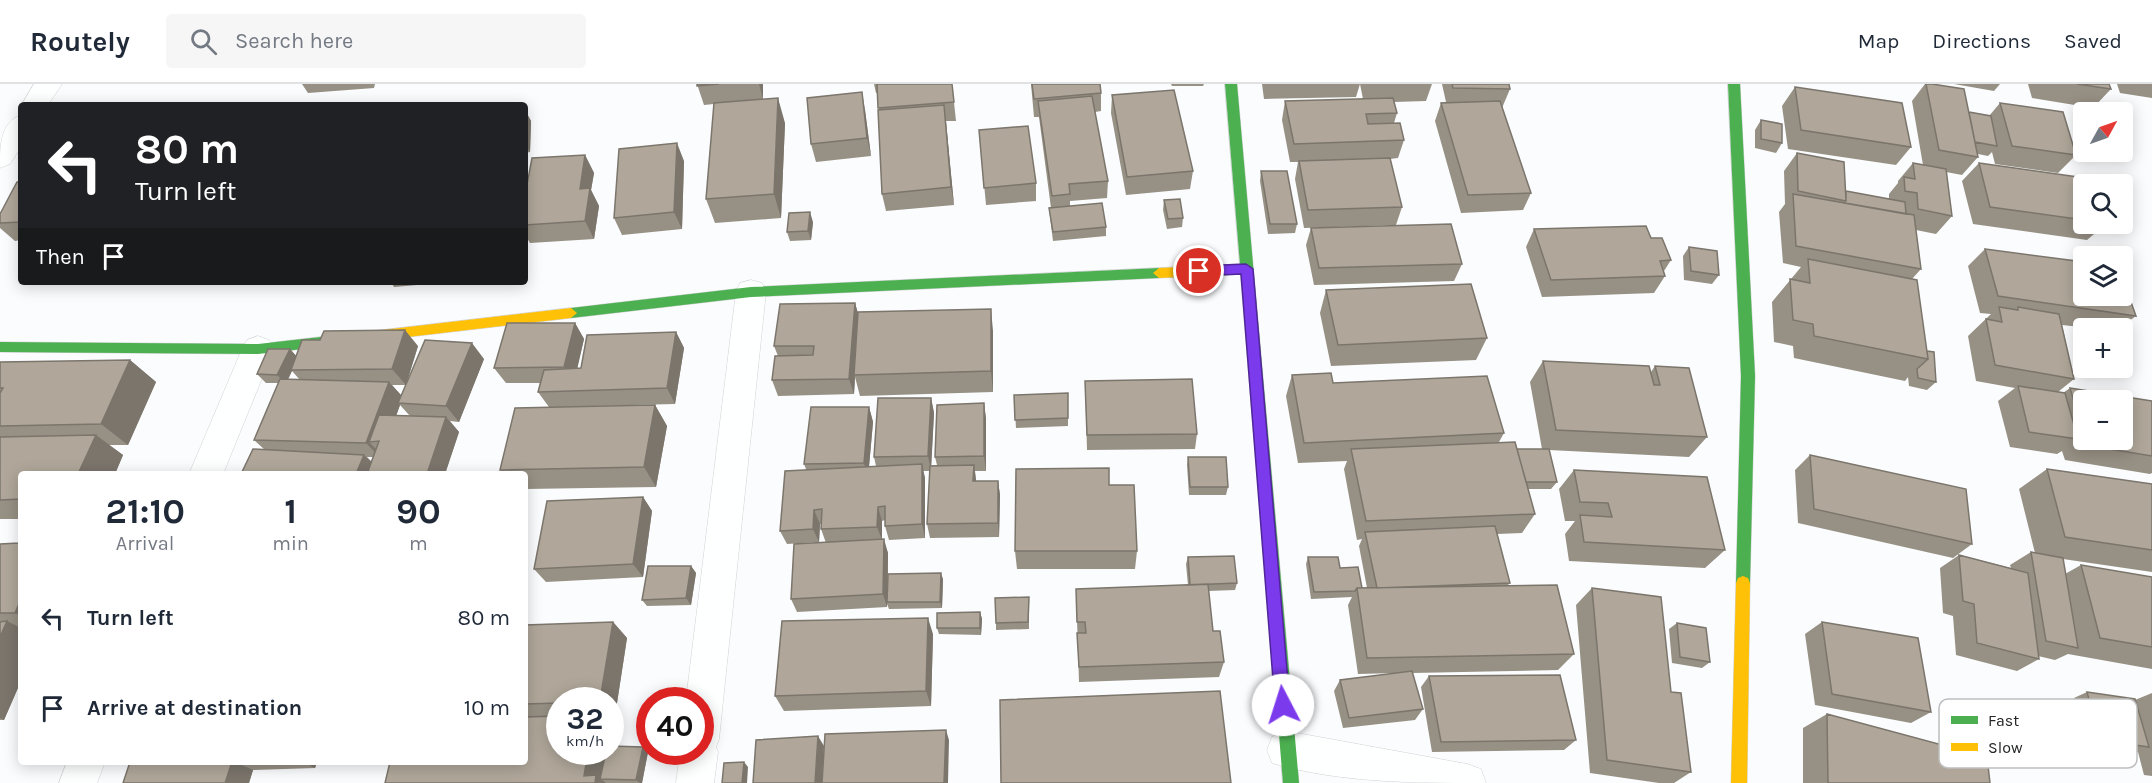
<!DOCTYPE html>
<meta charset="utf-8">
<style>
body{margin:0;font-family:Karla,sans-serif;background:#f6f6f7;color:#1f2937;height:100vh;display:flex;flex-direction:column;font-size:22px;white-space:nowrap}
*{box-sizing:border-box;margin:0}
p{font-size:20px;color:#747a83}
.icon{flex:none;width:33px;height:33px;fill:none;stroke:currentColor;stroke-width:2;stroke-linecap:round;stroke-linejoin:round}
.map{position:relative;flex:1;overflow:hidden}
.panel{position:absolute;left:18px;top:387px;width:510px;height:294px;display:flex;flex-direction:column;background:#fff;border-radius:6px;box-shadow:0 3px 15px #0003}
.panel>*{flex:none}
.hud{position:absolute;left:18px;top:18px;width:510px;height:183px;border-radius:6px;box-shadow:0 3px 15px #0003;background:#202124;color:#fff;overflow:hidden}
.needle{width:39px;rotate:50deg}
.fabs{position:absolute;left:2073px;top:18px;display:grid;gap:12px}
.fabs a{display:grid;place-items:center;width:60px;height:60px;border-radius:6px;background:#fff;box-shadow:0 3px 15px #0003;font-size:30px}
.speed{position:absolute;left:546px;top:603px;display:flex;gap:12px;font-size:30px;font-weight:700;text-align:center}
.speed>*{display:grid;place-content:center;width:78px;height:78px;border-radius:50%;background:#fff;box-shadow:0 3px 15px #0003;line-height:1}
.speed small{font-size:15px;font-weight:400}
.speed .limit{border:9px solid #d22;background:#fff;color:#111}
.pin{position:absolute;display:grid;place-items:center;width:51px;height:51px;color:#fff;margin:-26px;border:3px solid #fff;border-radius:50%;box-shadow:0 2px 6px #0007}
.me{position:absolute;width:66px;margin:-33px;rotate:355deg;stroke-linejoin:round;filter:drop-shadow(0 0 4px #0008)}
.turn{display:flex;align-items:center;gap:21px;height:126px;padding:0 18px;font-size:27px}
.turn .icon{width:78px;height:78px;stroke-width:2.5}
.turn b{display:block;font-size:42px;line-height:51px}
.then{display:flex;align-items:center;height:57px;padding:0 18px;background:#0003;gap:12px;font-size:22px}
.eta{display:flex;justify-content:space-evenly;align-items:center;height:102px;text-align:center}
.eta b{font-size:36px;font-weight:700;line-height:42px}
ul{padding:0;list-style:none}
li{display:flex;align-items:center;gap:18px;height:90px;padding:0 18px}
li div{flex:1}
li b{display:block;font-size:22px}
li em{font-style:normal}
header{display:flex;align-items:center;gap:36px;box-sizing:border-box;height:84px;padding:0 30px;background:#fff;border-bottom:2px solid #e0e1e3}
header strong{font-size:28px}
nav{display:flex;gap:33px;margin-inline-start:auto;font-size:21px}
.search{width:420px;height:54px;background:#f6f6f7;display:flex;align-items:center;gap:15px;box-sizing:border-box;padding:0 21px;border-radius:6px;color:#747a83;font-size:22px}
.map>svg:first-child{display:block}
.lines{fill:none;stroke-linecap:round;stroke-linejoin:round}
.street-casing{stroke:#d1d2d4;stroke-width:1}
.fast-casing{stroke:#d1d2d4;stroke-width:1}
.slow-casing{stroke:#d1d2d4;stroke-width:1}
.street{fill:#feffff;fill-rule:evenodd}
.fast{fill:#4caf50;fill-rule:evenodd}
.slow{fill:#ffc107;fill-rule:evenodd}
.wall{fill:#979084;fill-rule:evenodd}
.shaded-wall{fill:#7b756c}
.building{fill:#b0a79a;stroke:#7b756c;stroke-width:1.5}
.route{fill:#7c3aed;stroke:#51269a;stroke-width:1.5}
.key{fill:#fff;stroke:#bdbebe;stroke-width:1.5}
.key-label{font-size:16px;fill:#242526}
</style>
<header>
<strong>Routely</strong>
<div class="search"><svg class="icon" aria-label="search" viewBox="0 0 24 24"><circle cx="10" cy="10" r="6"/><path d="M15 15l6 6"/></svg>Search here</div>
<nav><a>Map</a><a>Directions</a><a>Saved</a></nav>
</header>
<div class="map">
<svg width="2152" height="699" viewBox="0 0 2152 699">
<rect width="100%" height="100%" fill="#fafcfe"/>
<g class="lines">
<g class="street-casing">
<path id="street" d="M34,0H62L48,21L21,22Z
M21,31V63L10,80L0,84C0,62 0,38 21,31Z
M751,196L762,199L766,208L719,655L716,663L718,668L714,699H676L680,668H700V616H686L736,208L740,199Z
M258,252L269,256L274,265L223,390H189L242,265L247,256Z
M1286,647L1467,680L1481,685L1486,699C1416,699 1339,699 1272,679L1267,666L1272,653Z
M67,678H105L97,699H59Z"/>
</g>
<g class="fast-casing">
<path id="fast" d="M1225,0H1237L1299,699H1283Z
M1728,0H1740L1755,292L1750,499L1748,504L1743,506L1738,504L1736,499L1741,292Z
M1159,184L1165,189L1159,194L751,213L571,234L565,229L571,224L751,203Z
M365,248L371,253L365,258L258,270L0,268V258L258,260Z"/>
</g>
<g class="slow-casing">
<path id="slow" d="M1246,180L1252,185L1246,190L1159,194L1153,189L1159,184Z
M571,224L577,229L571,234L365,258L359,253L365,248Z
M1743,492L1748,494L1750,499L1747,699H1731L1736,499L1738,494Z"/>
</g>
<use href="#street" class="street"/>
<use href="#fast" class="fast"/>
<use href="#slow" class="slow"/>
</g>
<path class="wall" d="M302,0H375L374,4L308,9Z
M697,0H763V15L744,17L785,39L781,134L715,139L706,115L714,20L704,21Z
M874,0H952L956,37H946L954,121L886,127L882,110L878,9H876Z
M1031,0H1100L1101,9V27L1095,28L1108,97L1107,114L1070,117V122L1106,143V152L1053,157L1050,133L1049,124H1051L1039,33H1034Z
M1171,0H1204L1203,2H1172Z
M1262,0H1360L1356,13L1264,15Z
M1360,0H1432L1426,17L1394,18L1397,29L1394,39L1404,56L1398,74L1390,75L1402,123L1396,141L1304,144L1295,95L1298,78H1290L1282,36L1285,17L1363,15Z
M1442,0H1509L1510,5L1502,24L1531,109L1523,126L1461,129L1435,37L1441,19L1446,18Z
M1925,0H1932L1969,28L1989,32L2000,19L2076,71L2058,89L1995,80L1992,68L1988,72L1978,70V73L1962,91L1946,88L1952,132L1936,150L1916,146L1921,185L1912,195L1927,267L1936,298L1927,306L1909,302L1908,293L1905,297L1794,274L1793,262L1774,258L1772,218L1801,183L1783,179L1779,128L1785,120L1784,87L1797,69L1846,107L1889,115V110L1898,99V97L1913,79L1923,81L1912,17Z
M1954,0H2000L1994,7Z
M2028,0H2109L2111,5L2093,24L2032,14Z
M2117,0H2152V14L2120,9Z
M1795,3L1911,63L1896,81L1788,65L1782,22Z
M1112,11L1193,87L1190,105L1126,111L1111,29Z
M525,26L531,37L530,68L525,69Z
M865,26L871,72L816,78L811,60Z
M1761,36L1782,59L1776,69L1755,64V46Z
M979,46L1036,99V117L986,121Z
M585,71L594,89L591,106L599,122L594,155L530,159L525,151V111Z
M684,77L682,145L622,151L614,134Z
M1979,79L2084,100V140H2106L2087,156L1973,140L1962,97Z
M1261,87L1297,140L1295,149L1268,150L1260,97Z
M21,98V156L15,157L0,144V130Z
M1164,116L1183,134L1182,143L1167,145L1163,126Z
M813,138L811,156L790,157L787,148Z
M1311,144L1462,180L1454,197L1314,201L1306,161Z
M1534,145L1651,154L1671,176L1664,187L1665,192L1654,209L1542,213L1526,163Z
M1689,163L1719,191L1712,200L1684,196L1683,172Z
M1985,165L2136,232L2119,244H2090L2062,241L2074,295L2058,308L2063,309L2070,304L2152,317V389L2150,390L2065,376L2062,367L2057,370L2010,363L1998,317L2015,304L1976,297L1968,252L1991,230L1980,229L1968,182ZM2084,316L2122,356H2084Z
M391,198H417V201L394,203Z
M1326,206L1487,254L1476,276L1331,282L1320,229Z
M855,219L858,230L993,247V308L860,312L855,293L854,310L778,312L772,296L778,272L774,262Z
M575,239L584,255L577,284H581L676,248L684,264L675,320L590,322L655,321L667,342L656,403L525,405V390H504L500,386L549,323L538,308L540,299H506L494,284Z
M418,262L406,301H392L401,312L484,275L459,338L450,337L459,348L445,390L265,366L254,356L279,299H266L257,290L290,265L296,272ZM292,287L300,296H288ZM400,321L410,332H396ZM367,373H373L372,378Z
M130,276L156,298L128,361H109L123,371L115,390H21V435H0V278Z
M1543,277L1651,288L1655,282L1707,353L1689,373L1549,366L1557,398L1551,405H1528L1535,430L1522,449L1497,450L1510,499L1507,502L1574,570L1558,586L1412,589L1423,625L1415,636L1343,644L1334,607L1340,596L1395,589L1358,590L1348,521L1352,513L1311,515L1306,480L1308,473L1340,484L1362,504H1367L1359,462L1362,455L1357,456L1344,385L1347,377L1298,379L1286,312L1292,291L1333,299L1504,349L1499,358L1517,365H1542L1530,298Z
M1085,297L1197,350L1195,365L1087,366Z
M1068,309V342L1016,344L1014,311Z
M931,314L934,329L931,382L937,381L935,373L984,319L986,335V387H975L976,397H998L1000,411L999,453L930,454L927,440L930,387H923L925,394V454L889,456L885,442V436L882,437V456L888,469V499L943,495L942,524L889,525L887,520V523L797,528L791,515L826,459L821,445V440H820L819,458L787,460L780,447L806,385L804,380L869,323L873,338L869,382H876L874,373Z
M1810,371L1972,460L1953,474L1798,439L1795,386Z
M1188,373L1228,403L1226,411H1189L1187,381Z
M2047,385L2152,400V488L2063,475L2065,490L2081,481L2152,493V585L2068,570L2055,576L2038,572L2039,575L2017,587L1956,571L1953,532L1943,529L1940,484L1959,471L2011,484L2010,481L2031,468L2035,469L2019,405Z
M1574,386L1725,466L1705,484L1569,477L1565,450L1575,437H1565L1559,405Z
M1109,401L1137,467L1135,485H1017L1015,467Z
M643,413L652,427L643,493L546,498L534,485Z
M21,456V597L4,636H0V460L19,459Z
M1188,473L1237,499L1235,506L1208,507L1213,547L1224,578L1219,593L1079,598L1076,505L1188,501L1186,480Z
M691,482L696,489L691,521L647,522L642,516Z
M1592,504L1671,608L1691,688L1674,699H1659L1590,689L1576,521Z
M1029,513V545L996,546V539Z
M980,528L982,535L981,551L939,550L937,544Z
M613,538L627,554L615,632H610V616H560V668H648L642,699H385L525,678V541Z
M1822,538L1931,628L1911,639L1815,621L1805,550Z
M1677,539L1710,578L1702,584L1672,579L1669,545Z
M933,550L931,622L784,627L775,612Z
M1429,592L1576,656L1564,666L1432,668L1421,603Z
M2087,608L2135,616L2152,609V692L2144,691L2138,668H2136L2087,661L2074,614Z
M1827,630L1990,699H1803V644Z
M130,678H317L315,684L253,686L249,699H123Z"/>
<path class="shaded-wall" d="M759,0H763V15Z
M862,8L865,26L871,72L867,54Z
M778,14L785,39L781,134L774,110Z
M944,21L946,40L954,121L951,103Z
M525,26L531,37L530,68L525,59Z
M677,59L684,77L682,145L674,128Z
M585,71L594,89L591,106L599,122L594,155L585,137L580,105Z
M810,128L813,138L811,156L808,147Z
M855,219L860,236L854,291L855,293L854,310L849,295Z
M991,225L993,247V308L991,287Z
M575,239L584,255L574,299L564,283Z
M405,246L418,262L406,301L392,285Z
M676,248L684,264L675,320L667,304Z
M472,259L484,275L459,338L446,322Z
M290,265L298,274L286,299L277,291Z
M130,276L156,298L128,361L101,340Z
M389,298L403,313L398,319L400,321L385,363L379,357L369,358L382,371L381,374L366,359Z
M931,314L934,329L931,387L928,372Z
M984,319L986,335V387L984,372Z
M655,321L667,342L656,403L644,383Z
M869,323L873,338L868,394L864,379Z
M446,333L459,348L445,390H427Z
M96,351L123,371L115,390H78Z
M364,371L379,385L377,390H356Z
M922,380L925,394V454L922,440Z
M974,381L976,396L975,412L973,397Z
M998,397L1000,411L999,453L998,439Z
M643,413L652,427L643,493L633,480Z
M878,423L882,437V456L877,443Z
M814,426L820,440L819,458L813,445Z
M884,455L888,469L887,523L883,510Z
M691,482L696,489L691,521L686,514Z
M941,489L943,495L942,524L940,518Z
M21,515V532L15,529Z
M980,528L982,535L981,551L980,544Z
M928,534L933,550L931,622L926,607Z
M7,537L21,544V597L4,636L0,634V553Z
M613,538L627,554L615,632L610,628V616H600Z
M946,646L949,656L948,699H944Z
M818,652L824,662L822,699H815Z
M643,663L648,668L642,699H640L636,696Z
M588,668H606L601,695L606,699H593L584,692Z
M232,678H235L253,686L249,699H225Z
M303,678H317L315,684Z
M744,678L748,683L747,699H742Z"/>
<path class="building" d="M697,0H719L697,2Z
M877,0H952L954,18L878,24Z
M1032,0H1100L1101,9L1034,15Z
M1452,0H1509L1510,5L1453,4Z
M1926,0H1932L1964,5L1978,73L1939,66Z
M2077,0H2109L2111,5Z
M1795,3L1902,19L1911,63L1801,46Z
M1174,6L1193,87L1127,93L1112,11Z
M862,8L867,54L811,60L807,14Z
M1092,12L1108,97L1069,100L1070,110L1052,112L1038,17Z
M778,14L774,110L706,115L714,19Z
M1393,14L1397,29L1366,30L1368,40L1400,39L1404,56L1294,60L1285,17Z
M1500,17L1531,109L1468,111L1441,19Z
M521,19V21H504Z
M2000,19L2063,28L2076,71L2012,62Z
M944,21L951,103L882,110L878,26Z
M1969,28L1991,32L1997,62L1975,58Z
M1761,36L1782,40V59L1761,55Z
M1028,42L1036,99L984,104L979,46Z
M677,59L674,128L614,134L619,65Z
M1797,69L1844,78L1846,117L1798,107Z
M585,71L580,105L590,104L585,137L525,141V111L532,74Z
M1390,74L1402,123L1308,126L1299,77Z
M1913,79L1946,85L1952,132L1918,125L1917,109L1905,107L1904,93L1915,95Z
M1979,79L2092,95L2094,100H2084V136L1990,123Z
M1261,87H1287L1297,140H1270Z
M17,98H21V138L0,139V130Z
M1846,107L1905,118L1906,130L1844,119L1846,117Z
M1793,110L1914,131L1921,185L1796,162Z
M1180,115L1183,134L1168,135L1164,116Z
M1102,119L1106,143L1053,148L1049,124Z
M810,128L808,147L787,148L789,129Z
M1451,140L1462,180L1319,184L1311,144Z
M1646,142L1651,154H1662L1671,176L1660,177L1665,192L1551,196L1534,145Z
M1689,163L1717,167L1719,191L1691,187Z
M1985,165L2084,178V212H2122V193L2136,232L1998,212Z
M1808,175L1917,196L1928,275L1814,252L1813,240L1793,236L1790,195L1810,199Z
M1471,200L1487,254L1338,261L1326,206Z
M855,219L849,295L772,296L775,272L813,271L814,262H774L780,220Z
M1999,223L2018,226V223L2059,230L2074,295L1995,281L1986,235L2002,238Z
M991,225V287L854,291L858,228Z
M507,239H575L564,283L494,284Z
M405,246L392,285L291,286L302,256H320L324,247Z
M676,248L667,304L538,308L544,286L581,284L587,251Z
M425,256L472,259L446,322L398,319Z
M268,265H290L277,291L257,290Z
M1927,267L1934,268L1936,298L1918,294L1917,285L1928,275Z
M130,276L101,340L0,342V309L3,304H0V278Z
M1543,277L1649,282L1654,301H1660L1655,282L1689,284L1707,353L1556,346Z
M1331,289L1333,299L1487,292L1504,349L1304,359L1292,291Z
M280,295L389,298L366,359L254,356Z
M1192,295L1197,350L1087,351L1085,297Z
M2018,302L2065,309L2078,355L2029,348Z
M2070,304L2152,317V372L2086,361L2084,356H2122V316H2084V352Z
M1068,309V334L1015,336L1014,311Z
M878,314H931L928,372L874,373Z
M984,319V372L935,373L937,321Z
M655,321L644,383L500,386L515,324Z
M811,323H869L864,379L804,380Z
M379,331L446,333L427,390H367L379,357L369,358Z
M96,351L78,390H21V415L0,416V353Z
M1515,358L1535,430L1366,437L1351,365Z
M253,365L364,371L356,390H241Z
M1517,365H1549L1557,398H1526Z
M1810,371L1966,405L1972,460L1814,425Z
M1188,373H1226L1228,403H1190Z
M922,380V440L885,442V422L878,423L877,443L821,445L822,425L814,426L813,445L780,447L785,387Z
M974,381L973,397H998V439L927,440L930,382Z
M1109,384V401H1134L1137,467H1015L1016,385Z
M2047,385L2152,400V466L2065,453Z
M1574,386L1707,393L1725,466L1584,458L1580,431L1612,433L1608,419L1580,418Z
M643,413L633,480L534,485L547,417Z
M1495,442L1510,499L1377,504L1365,448Z
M884,455L883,510L791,515L794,460Z
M21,456V515L15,529H0V460L19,459Z
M2031,468L2063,474L2078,564L2046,557Z
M1959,471L2028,489L2039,575L1977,559L1974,520L1963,517Z
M1234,472L1237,499L1190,501L1188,473Z
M1308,473H1338L1340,484L1358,483L1362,504H1357L1355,507L1314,508Z
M2081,481L2152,493V563L2100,554Z
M648,482H691L686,514L642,516Z
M941,489L940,518H887L888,490Z
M1208,500L1213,547H1220L1224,578L1079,583L1077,549H1086L1085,538H1077L1076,505Z
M1557,501L1574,570L1367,574L1357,504Z
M1592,504L1661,513L1671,608L1681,609L1691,688L1607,676Z
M1029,513L1028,538L996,539L995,514Z
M980,528V544H937V529Z
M928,534L926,607L775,612L782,537Z
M7,537L0,553V538Z
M613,538L600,616H560V619L525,620V541Z
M1822,538L1918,554L1931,628L1832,610Z
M1677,539L1706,544L1710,578L1680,573Z
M1412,587L1423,625L1349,634L1340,596Z
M1560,591L1576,656L1441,658L1429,592Z
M1220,607L1231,699H1001L1000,616Z
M2087,608L2135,615L2149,663L2100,656Z
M1827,630L1987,673L1990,699H1828Z
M560,632V668H588L584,692L596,691L595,699H385L390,678H525V633Z
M946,646L944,699H822L825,650Z
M818,652L815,699H753L756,656Z
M610,662L643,663L636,696L600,695L606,668H610Z
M130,678H232L225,699H123Z
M744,678L742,699H722L724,679Z"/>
<path class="route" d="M1246,180L1253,185L1290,621L1288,626L1283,629L1277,626L1275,621L1241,190L1199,192L1193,187L1199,182Z"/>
<rect x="1939" y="615" width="198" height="69" rx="9" class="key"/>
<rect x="1951" y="632" width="27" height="8" fill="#4caf50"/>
<rect x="1951" y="659" width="27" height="8" fill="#ffc107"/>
<g class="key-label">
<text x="1988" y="642">Fast</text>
<text x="1988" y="669">Slow</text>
</g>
</svg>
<div class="fabs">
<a><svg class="needle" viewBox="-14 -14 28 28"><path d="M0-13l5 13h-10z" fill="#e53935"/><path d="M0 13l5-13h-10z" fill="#747a83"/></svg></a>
<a><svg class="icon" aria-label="search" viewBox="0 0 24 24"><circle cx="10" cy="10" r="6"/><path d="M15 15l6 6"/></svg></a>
<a><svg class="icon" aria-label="layers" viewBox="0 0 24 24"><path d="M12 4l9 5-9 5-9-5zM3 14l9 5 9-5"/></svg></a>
<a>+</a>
<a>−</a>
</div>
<div class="speed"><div>32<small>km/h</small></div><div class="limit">40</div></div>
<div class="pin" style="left:1199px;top:187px;background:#d93025"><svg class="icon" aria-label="arrive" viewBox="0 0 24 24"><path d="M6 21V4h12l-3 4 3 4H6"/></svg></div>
<svg class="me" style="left:1283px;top:621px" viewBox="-20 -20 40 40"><circle r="19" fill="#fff"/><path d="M0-13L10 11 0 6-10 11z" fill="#7c3aed"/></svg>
<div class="hud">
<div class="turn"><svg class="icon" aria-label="left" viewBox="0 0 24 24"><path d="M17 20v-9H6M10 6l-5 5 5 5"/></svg><div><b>80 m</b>Turn left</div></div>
<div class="then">Then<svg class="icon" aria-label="arrive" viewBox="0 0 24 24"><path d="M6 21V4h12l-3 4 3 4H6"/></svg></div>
</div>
<section class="panel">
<div class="eta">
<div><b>21:10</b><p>Arrival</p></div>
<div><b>1</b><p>min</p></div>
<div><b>90</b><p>m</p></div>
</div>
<ul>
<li><svg class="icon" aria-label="left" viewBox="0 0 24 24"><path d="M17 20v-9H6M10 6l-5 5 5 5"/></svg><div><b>Turn left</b></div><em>80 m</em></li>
<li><svg class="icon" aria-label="arrive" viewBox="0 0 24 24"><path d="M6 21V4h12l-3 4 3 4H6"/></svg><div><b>Arrive at destination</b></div><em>10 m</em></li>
</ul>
</section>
</div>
